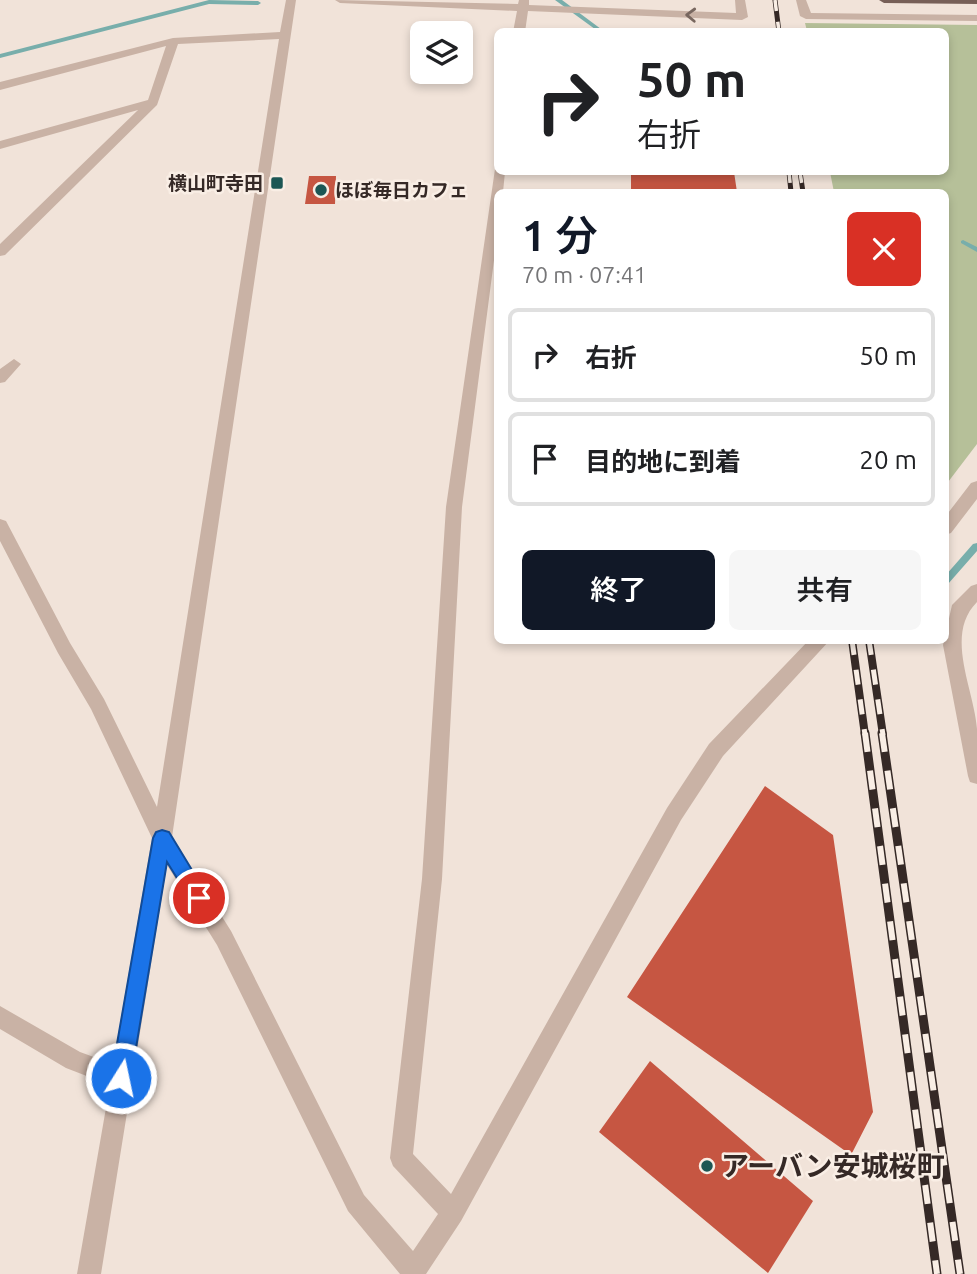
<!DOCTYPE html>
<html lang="ja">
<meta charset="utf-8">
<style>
body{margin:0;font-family:Ubuntu,"Noto Sans JP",sans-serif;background:#f6f6f6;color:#202124;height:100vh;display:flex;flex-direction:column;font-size:26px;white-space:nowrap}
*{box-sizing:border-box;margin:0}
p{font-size:23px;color:#757577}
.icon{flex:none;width:38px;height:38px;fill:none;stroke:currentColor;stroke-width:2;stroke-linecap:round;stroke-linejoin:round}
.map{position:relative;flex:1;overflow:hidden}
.sheet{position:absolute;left:494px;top:189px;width:455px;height:455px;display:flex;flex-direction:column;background:#fff;border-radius:10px;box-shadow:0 4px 10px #0003}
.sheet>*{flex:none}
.guide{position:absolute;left:494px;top:28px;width:455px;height:147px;border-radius:10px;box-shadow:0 4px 10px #0003;background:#fff;color:#202124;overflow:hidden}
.controls{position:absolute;left:410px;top:21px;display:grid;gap:14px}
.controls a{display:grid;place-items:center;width:63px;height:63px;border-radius:10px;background:#fff;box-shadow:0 4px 10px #0003;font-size:35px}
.pin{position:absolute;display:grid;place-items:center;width:60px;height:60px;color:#fff;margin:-30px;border:4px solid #fff;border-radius:50%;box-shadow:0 2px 7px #0007}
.me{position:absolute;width:77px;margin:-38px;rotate:10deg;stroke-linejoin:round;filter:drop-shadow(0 0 5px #0008)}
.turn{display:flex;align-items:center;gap:24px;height:147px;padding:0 28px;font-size:32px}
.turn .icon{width:91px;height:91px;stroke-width:2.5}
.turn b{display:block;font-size:49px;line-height:60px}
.round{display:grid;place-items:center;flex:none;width:74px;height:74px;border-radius:10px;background:#f6f6f6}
.head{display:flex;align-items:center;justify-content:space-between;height:119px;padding:0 28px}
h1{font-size:42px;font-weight:600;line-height:52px;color:#111827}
.action{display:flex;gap:14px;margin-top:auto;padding:14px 28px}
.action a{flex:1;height:80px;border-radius:10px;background:#111827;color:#fff;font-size:28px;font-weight:600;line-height:80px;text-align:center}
.action a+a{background:#f6f6f6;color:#202124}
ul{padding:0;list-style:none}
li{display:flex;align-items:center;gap:21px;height:94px;margin:0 14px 10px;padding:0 14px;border:4px solid #e0e0e0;border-radius:10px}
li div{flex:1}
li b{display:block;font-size:26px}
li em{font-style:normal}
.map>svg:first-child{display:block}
.green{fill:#b6c099}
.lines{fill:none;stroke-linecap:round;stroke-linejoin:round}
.stream{fill:#78aeab;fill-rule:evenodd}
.building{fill:#c65642}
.minor{fill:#c9b2a5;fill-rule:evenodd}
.major{fill:#775f57;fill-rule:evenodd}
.rail-far2-casing{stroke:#352926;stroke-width:5}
.rail-far1-casing{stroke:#352926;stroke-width:8}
.rail-casing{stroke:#352926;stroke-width:9}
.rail-far2{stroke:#f9eee5;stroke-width:3.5;stroke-dasharray:11;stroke-linecap:butt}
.rail-far1{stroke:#f9eee5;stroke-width:5;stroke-dasharray:15;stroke-linecap:butt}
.rail{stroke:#f9eee5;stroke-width:6;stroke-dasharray:19;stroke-linecap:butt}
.oneway{stroke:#78675f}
.route{fill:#1a73e8;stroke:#114b97;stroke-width:2}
.poi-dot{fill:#1c5654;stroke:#f9eee5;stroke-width:2.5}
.labels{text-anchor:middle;stroke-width:5;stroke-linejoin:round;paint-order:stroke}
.far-poi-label{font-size:19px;font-weight:bold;fill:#352926;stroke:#f9eee5;text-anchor:end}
.near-poi-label{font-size:28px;font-weight:bold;fill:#352926;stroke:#f9eee5;text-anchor:start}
</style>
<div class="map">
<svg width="977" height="1274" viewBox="0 0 977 1274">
<rect width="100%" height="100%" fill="#f1e3d9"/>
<path class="green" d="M805,23L977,25V444L945,486V192H834L830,172H945V32L807,31Z"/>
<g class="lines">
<path class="stream" d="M209,0L258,1L261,3L258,5L209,4L0,58V54Z
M555,0H562L605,32H599Z
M963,240L977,247V252L961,243V241Z
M977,543V551L948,584L945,585V576L973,544Z"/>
</g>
<path class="building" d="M631,172H734L737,192H631Z
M309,176H336L335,204H305Z
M765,786L833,835L873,1112L851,1155L627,997Z
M650,1061L813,1201L768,1273L599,1132Z"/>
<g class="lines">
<path class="minor" d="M286,0H296L172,837L231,931L364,1195L413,1251L438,1214L393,1166L390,1158L422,879L446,507L495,169L505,172L503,192H497V237L462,507L442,879L413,1154L451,1194L667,808L709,744L809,640H830L723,756L681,820L461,1221L426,1274H400L348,1211L217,945L167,865L101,1274H77L110,1085L66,1068L0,1029V1006L80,1052L113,1064L152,838L91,709L58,653L0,541V519L6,521L70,643L104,699L157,807L279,39L178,44L157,105L5,255L0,256V244L138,110L0,149V141L148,100L166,46L0,90V82L173,38L280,32Z
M335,0L518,4L519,0H529V5L736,13L735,0H745L748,17L742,20L528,11L525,32H513L517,11L340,3Z
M796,0H806L811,13L977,15V21L806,19L800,16Z
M14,359L21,364L5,382L0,383V369Z
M977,481V499L951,533L945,535V517L971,483Z
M977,584V602C944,635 974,688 977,729C977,747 977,766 977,784L970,782L968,776L943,645L952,605L971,586Z"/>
<path class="major" d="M879,0H977V4L884,3Z"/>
<g class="rail-far2-casing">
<path id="rail-far2" d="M775,0L779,32
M789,172L791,192
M800,172L803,192"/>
</g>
<g class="rail-far1-casing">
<path id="rail-far1" d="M852,640L865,735
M869,640L883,735"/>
</g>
<g class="rail-casing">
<path id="rail" d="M865,733L937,1274
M882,733L960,1274"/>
</g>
<use href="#rail-far2" class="rail-far2"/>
<use href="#rail-far1" class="rail-far1"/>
<use href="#rail" class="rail"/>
</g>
<defs><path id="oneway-chevron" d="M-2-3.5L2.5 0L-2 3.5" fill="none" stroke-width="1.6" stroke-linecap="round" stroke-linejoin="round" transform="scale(1.75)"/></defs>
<use class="oneway" href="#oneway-chevron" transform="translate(691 15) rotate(-178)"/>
<path class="route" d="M162,830L169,832L209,898L206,904L199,906L193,904L167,862L131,1078L128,1085L121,1088L114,1085L111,1078L153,838L156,832Z"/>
<g class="poi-dot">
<rect x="270" y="176" width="14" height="14" rx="3.5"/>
<circle cx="321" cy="190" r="7"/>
<circle cx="707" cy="1166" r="7"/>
</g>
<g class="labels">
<g class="far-poi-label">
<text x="263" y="190">横山町寺田</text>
<text x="335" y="197" text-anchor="start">ほぼ毎日カフェ</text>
</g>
<g class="near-poi-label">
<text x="721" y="1176">アーバン安城桜町</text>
</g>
</g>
</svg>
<div class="controls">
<a><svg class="icon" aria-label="layers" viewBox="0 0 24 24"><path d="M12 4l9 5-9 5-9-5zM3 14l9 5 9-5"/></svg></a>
</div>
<div class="pin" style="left:199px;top:898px;background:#d93025"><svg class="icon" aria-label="arrive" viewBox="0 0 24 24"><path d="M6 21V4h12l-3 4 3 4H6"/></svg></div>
<svg class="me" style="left:121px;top:1078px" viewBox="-20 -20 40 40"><circle r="17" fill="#1a73e8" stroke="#fff" stroke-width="3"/><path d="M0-11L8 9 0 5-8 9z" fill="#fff"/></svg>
<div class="guide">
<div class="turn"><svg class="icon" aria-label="right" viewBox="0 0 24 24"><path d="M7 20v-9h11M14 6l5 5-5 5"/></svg><div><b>50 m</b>右折</div></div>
</div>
<section class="sheet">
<div class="head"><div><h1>1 分</h1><p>70 m · 07:41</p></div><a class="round" style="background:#d93025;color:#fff"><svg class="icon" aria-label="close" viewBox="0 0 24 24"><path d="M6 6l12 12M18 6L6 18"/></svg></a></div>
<ul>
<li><svg class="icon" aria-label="right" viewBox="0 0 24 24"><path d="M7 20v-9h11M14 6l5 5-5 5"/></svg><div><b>右折</b></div><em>50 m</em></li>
<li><svg class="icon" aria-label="arrive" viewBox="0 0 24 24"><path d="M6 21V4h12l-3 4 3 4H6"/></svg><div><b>目的地に到着</b></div><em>20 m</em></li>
</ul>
<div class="action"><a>終了</a><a>共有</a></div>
</section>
</div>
